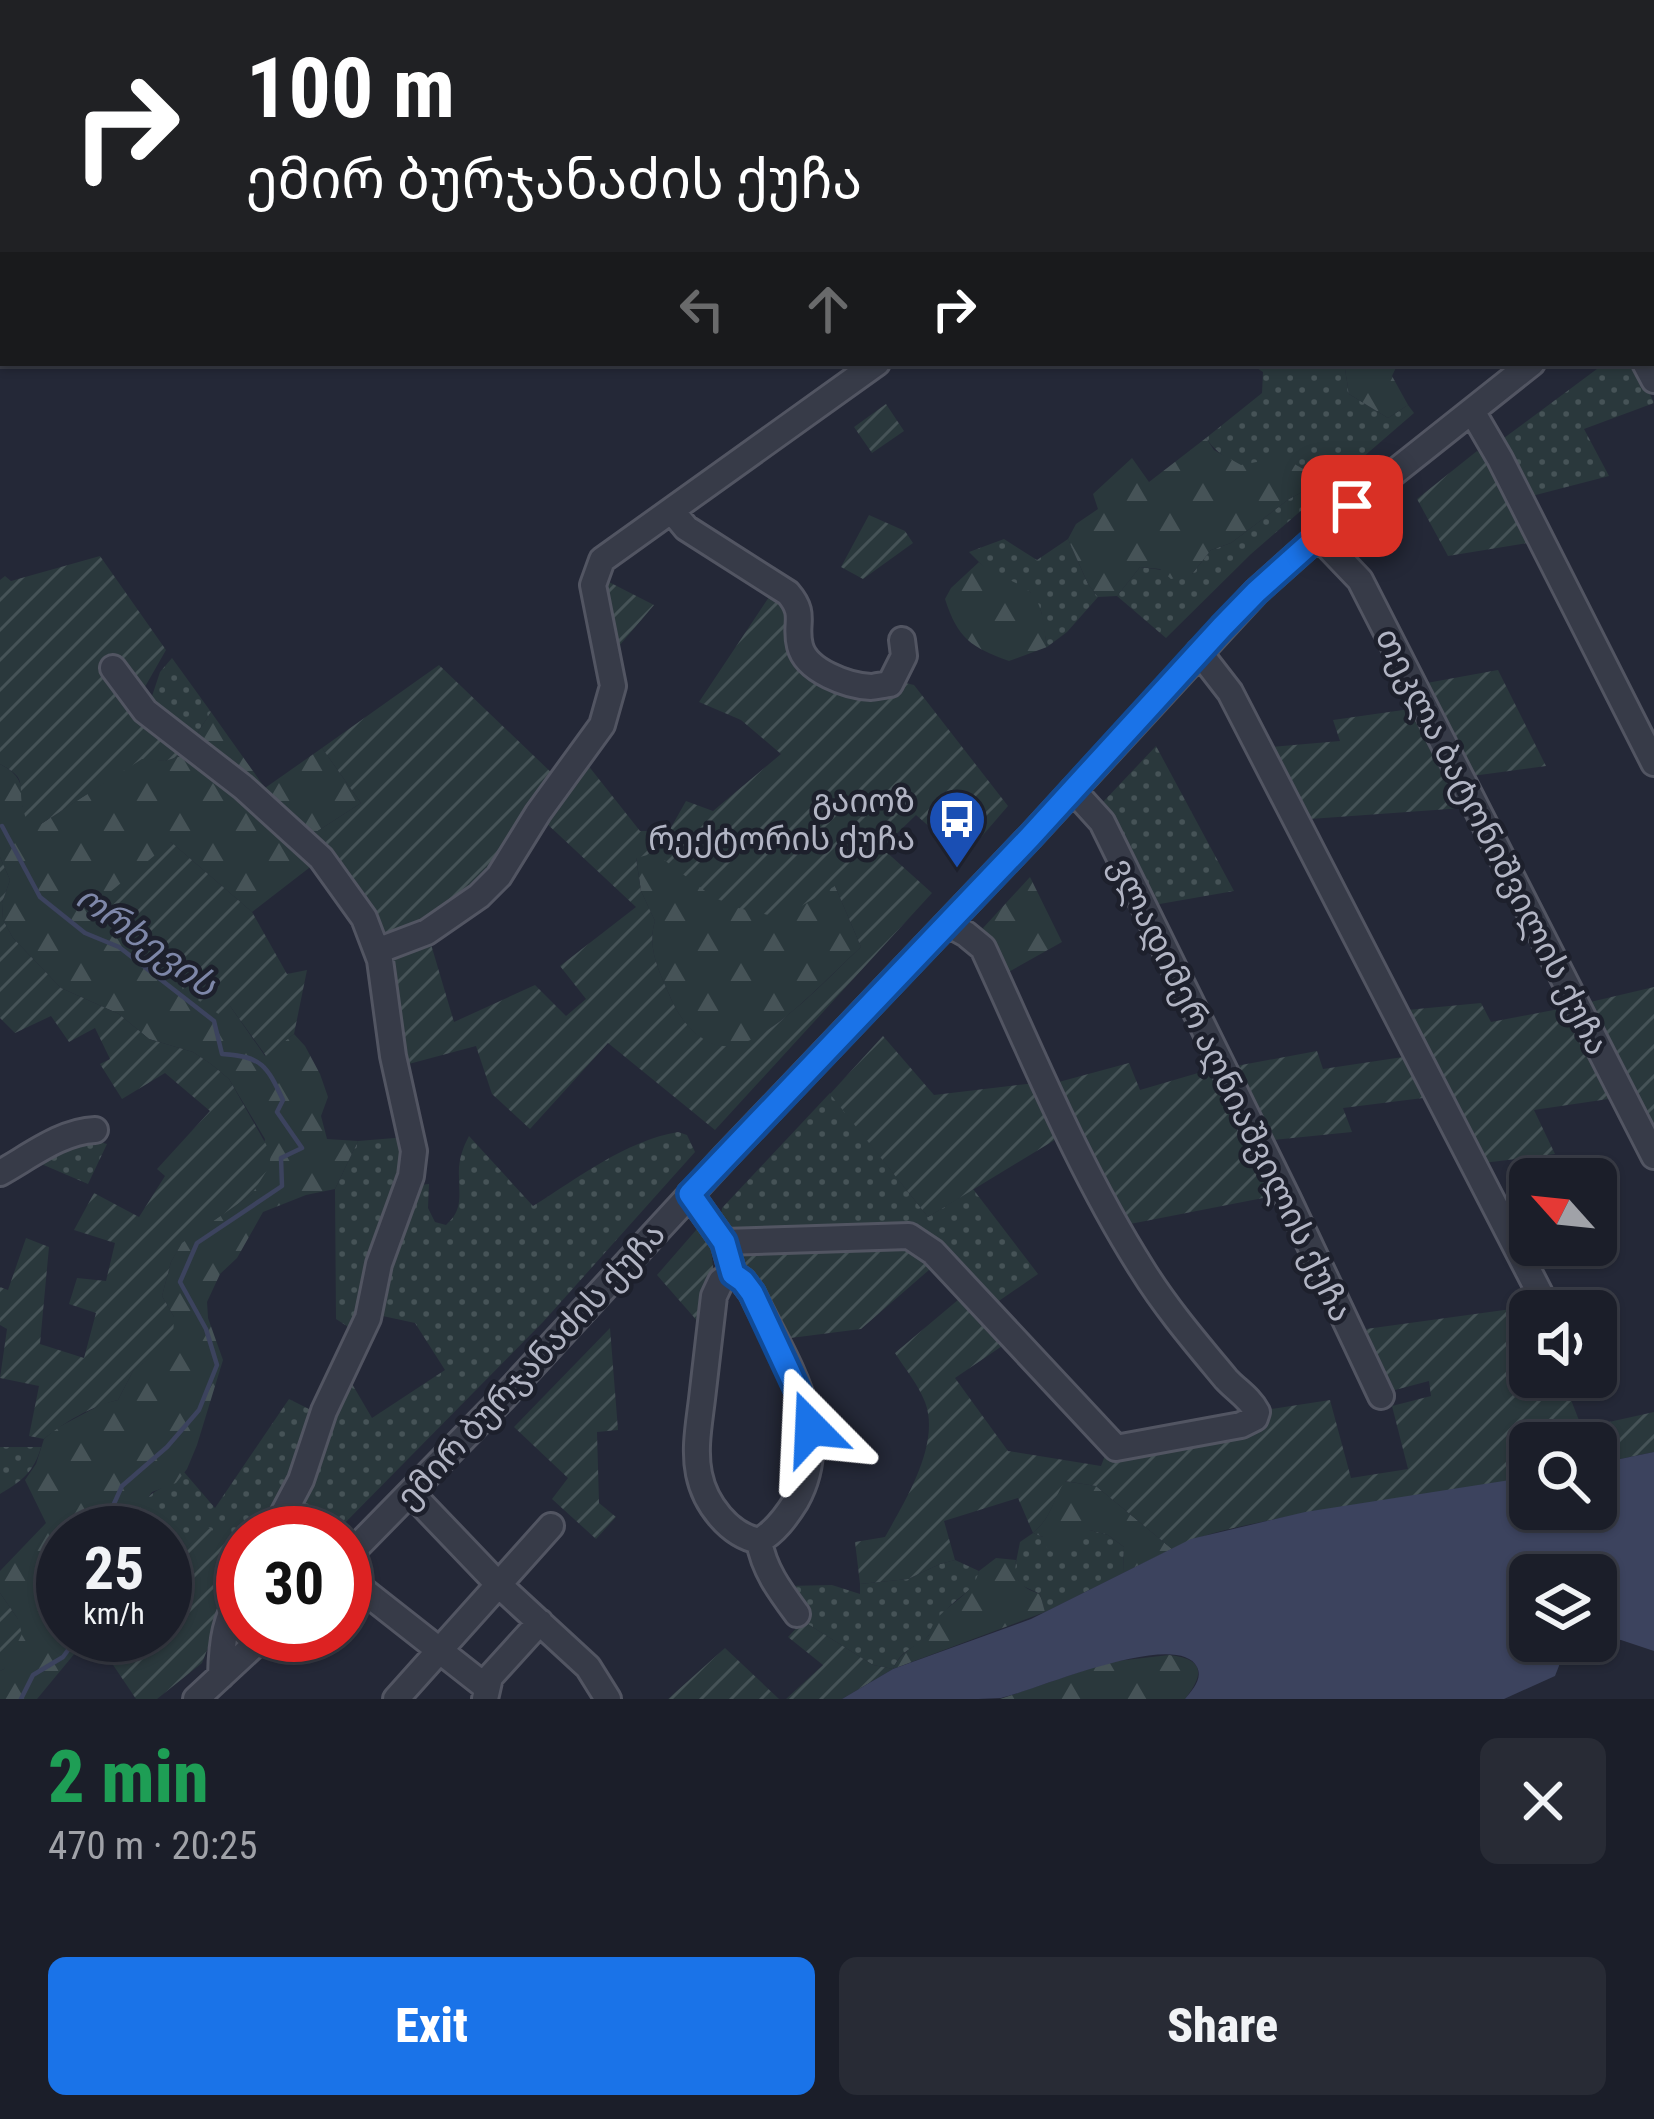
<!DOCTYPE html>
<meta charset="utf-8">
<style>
body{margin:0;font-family:"Roboto Condensed","Noto Sans Georgian",sans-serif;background:#282b35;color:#f1f3f6;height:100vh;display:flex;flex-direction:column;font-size:45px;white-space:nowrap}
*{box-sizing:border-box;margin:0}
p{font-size:39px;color:#a0a2a8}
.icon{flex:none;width:66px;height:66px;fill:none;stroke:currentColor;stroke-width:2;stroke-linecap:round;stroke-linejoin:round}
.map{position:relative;height:1699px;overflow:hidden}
.panel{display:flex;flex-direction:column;background:#1b1e29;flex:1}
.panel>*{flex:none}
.guide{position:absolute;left:0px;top:0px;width:1656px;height:366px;box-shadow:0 3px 9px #0004,0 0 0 3px #393c46;background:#202124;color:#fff;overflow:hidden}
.needle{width:78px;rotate:297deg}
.tools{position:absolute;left:1509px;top:1158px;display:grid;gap:24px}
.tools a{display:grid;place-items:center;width:108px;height:108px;border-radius:18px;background:#1b1e29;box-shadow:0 3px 9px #0004,0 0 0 3px #393c46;font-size:60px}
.speed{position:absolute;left:36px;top:1506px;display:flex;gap:24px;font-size:60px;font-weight:700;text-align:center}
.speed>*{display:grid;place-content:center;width:156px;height:156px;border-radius:50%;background:#1b1e29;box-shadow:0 3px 9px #0004,0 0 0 3px #393c46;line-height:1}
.speed small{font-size:30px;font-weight:400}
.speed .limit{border:18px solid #d22;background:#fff;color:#111}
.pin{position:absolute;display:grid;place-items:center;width:102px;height:102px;color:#fff;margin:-51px;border-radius:24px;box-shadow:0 6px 18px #0006}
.me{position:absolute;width:132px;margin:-66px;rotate:339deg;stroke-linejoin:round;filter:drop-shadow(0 0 9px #0008)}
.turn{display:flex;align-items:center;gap:42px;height:252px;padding:0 48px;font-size:54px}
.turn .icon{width:156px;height:156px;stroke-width:2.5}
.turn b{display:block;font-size:84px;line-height:102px}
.lanes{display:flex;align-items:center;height:114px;padding:0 48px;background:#0003;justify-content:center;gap:60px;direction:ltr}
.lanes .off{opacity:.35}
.round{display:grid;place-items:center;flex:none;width:126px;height:126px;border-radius:18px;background:#282b35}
.headline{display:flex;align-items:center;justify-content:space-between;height:204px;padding:0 48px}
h1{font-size:72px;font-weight:800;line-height:90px;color:#1e9e55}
.cta{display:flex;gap:24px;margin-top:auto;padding:24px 48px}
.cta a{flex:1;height:138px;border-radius:18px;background:#1a73e8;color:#fff;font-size:48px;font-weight:800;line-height:138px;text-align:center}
.cta a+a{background:#282b35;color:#f1f3f6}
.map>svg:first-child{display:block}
.grass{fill:url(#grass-dots)}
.forest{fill:url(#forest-firs)}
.garden{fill:url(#garden-furrows);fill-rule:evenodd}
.water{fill:#3c435e}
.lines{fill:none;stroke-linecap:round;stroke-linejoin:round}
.stream{stroke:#3c435e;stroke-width:4.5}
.minor-casing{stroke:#525562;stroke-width:30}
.minor{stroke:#373b48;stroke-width:24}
.route-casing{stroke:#114b97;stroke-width:30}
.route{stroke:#1a73e8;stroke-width:21}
.labels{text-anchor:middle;stroke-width:9;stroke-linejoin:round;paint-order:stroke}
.poi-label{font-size:33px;fill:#b2b5c4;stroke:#1d202c;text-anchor:end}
.street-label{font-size:33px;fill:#b2b5c4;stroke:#1d202c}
.water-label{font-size:36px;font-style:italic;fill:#7e87a9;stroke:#1d202c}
</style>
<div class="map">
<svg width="1654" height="1699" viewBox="0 0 1654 1699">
<defs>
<pattern id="grass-dots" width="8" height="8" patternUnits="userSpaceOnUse" patternTransform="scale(3)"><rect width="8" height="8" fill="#2a383c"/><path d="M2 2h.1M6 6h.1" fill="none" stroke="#465357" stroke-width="1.8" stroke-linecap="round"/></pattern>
<pattern id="forest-firs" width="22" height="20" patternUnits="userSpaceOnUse" patternTransform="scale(3)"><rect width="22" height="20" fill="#2a383c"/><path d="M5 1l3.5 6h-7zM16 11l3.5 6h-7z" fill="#465357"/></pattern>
<pattern id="garden-furrows" width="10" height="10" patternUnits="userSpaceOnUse" patternTransform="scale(3)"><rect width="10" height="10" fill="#2a383c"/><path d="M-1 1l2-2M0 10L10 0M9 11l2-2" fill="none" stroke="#465357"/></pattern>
</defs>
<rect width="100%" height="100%" fill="#242837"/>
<path class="grass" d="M1249,363H1344L1349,394L1388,418L1408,405L1414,413L1251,554L1166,638L1117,596L1140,567L1192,574L1211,550L1231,543L1289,499L1304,491C1272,478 1226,468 1206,438L1262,393L1263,372Z
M1605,363H1636L1654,403L1584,429L1609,476L1528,497L1503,443L1504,438Z
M1004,539L1037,560L1068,539L1088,584L1098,597L1067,632L1047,647L1041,611L1030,592L988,571L969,552Z
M172,658L211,712L198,732L202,741L162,718L151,699L160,672Z
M1156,746L1234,891L1154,905L1103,802Z
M830,1093L928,1217L973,1189L1038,1274L993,1305L931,1240L731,1232L721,1215L722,1208Z
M678,1132L687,1135L695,1152L543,1322L335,1533H282L348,1377L372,1418L445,1370L415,1323L378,1315L390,1251L419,1185L429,1184L428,1208L435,1222L446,1225C463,1210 459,1197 459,1177C458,1162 462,1149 469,1136L533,1206C578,1178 625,1141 678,1132Z
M407,1137L404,1177L356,1332L336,1319L335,1189L358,1141Z
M89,1139L107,1144L88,1184L32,1160Z
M289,1399L315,1412L268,1533H243V1553L208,1528L180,1553L165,1555V1533H129C130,1517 144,1497 158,1490C170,1483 175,1484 184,1472L215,1508Z
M0,1447H41C34,1472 22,1481 0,1494Z
M1090,1530L1108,1535L1124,1547L1123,1573L1045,1612L1040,1594L1021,1585L1014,1572L1020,1542L1033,1533L1043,1537Z
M955,1560L979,1571C976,1590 963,1593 950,1606C940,1615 936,1628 927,1637C913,1650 902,1648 893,1669L873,1665L803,1621L786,1586L832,1585L860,1594V1584L908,1579L940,1564Z"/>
<path class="forest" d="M1344,363H1398L1392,376L1408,405L1388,418L1349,394Z
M1206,438L1214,450L1241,465L1282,457L1305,470L1304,491L1289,499L1231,543L1211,550L1192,574L1171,579L1160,569L1140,567L1117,596L1098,597L1088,584L1068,539L1076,524L1098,509L1093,494L1132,458L1149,482Z
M979,562C995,578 1018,580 1030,592C1044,604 1044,630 1047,647L1009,661C971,647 958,639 945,599L951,588Z
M211,712L265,788L322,748L361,803L310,836L202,741L198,732Z
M187,754L323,871L309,868L252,912L171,842L122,916L170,953L184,990L230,1006L265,1056L294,1034L305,1046L320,1074L328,1097L321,1116L327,1139L358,1141L335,1189L306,1195L263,1212L237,1258L220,1274L207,1302L208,1318L223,1360L197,1445L187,1469L176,1483L152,1492L130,1522L129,1533H63V1635H90L37,1699H0V1671L4,1669L18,1619L0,1593V1571L46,1523L25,1480L36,1464L44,1439L57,1428L102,1404L118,1400L133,1371L149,1358L174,1317L162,1296L171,1262L182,1242L252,1194L265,1139L229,1079L211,1064L193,1052L149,1039L119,1014L61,988L13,938L3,920L2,903L10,880L0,857V764C19,774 24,784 22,806L41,824L142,758L165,761Z
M655,852L681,870L835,886L861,947C832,973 772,1039 736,1046C706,1052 683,1025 672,1001C661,975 646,949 655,921L641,891L636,857Z
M1030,877L1062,942L1005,974L983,928Z
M1064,1481L1096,1486L1172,1549L1123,1573L1124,1547L1108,1535L1090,1530L1056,1555L1047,1548L1043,1537L1033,1533C1054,1514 1051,1503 1064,1481Z
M996,1558L1016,1560C1013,1580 1022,1588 1040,1594L1045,1612L893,1669C901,1651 915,1647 929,1635C936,1605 972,1601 979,1571Z
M1169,1655C1204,1659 1205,1673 1185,1699H1000L1109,1662Z"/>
<path class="garden" d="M886,404L904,431L872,453L854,427Z
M1477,451L1491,460L1533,542L1448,556L1417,499Z
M869,515L905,531L913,543L863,579L841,567Z
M100,556L166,650L142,692L187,754L165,761L142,759L41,824L28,825C28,824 22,807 22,805C19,781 26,778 0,764V580L5,576L11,581Z
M605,580L654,605L613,653L601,598Z
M773,591L789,608C770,708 854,669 914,685L1008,806L964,857L916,815L882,848L932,893L715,1130L608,1043L530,1129L492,1094L476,1046L405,1065L387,967L392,956L430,941L454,1022L535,985L566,1016L586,999L560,966L636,907L544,821L587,764L640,831H669L686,801L713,811L781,754L741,720L699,702ZM655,853L713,897L738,908L781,918L835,886L861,947C832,974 773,1038 736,1045C707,1052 683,1025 672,1001C661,975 646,949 655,921L641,891L636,858Z
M439,665L557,778L500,866L470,893L406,933L392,938L379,934L310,836L361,803L322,748Z
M1498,670L1546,766L1472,776L1421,684Z
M1410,709L1463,808L1310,819L1271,747L1340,741L1333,720Z
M171,842L252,912L287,974L307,970L294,1034L266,1056L230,1006L220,1015L183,990L170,952L123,916L108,911L110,892Z
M0,857L10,880L2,903L3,920L13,938L61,988L119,1014L149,1039L193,1052L211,1064L229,1079L271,1153L269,1167L252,1194L182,1243L171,1262L162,1296L174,1317L173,1340L133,1371L118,1400C92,1406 64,1422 44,1439L29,1436L39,1386L0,1378L7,1329L0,1325V1287L8,1290L26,1238L49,1247L40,1344L84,1358L96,1313L69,1304L77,1278L106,1281L115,1243L74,1230L94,1193L139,1217L165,1176L157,1169L210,1111L165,1073L122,1099L100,1064L110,1059L95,1028L69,1042L51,1016L15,1033L0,1018Z
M1654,987V1137L1586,1003Z
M1481,1003L1491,1022L1564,1008L1615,1098L1534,1110L1555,1154L1483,1163L1407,1010Z
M883,1036L934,1095L1035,1083L1058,1138L928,1217L830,1094Z
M1317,1051L1323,1069L1403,1057L1423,1098L1343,1108L1352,1132L1273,1140L1236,1066Z
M1129,1063L1140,1090L1215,1068L1278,1195L1125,1225L1055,1083Z
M697,1229L710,1240L714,1275L699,1323L657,1275Z
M905,1239L937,1263L861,1329L783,1339L739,1253Z
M965,1294L1011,1340L955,1378L1008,1451L1101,1466L1106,1453L1265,1410L1330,1400L1351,1478L1408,1469L1392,1406L1431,1396L1429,1381L1395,1390L1389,1386L1366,1329L1533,1306L1536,1311H1530V1377H1562L1582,1428L1654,1412V1452L1596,1464V1443H1530V1477C1444,1495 1357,1501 1271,1520C1237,1527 1204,1533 1172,1549L1096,1486L1065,1481C1051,1503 1054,1514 1033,1533L1018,1498L944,1521L955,1560L940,1564L908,1579L860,1584L855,1542L885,1537C905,1501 941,1444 925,1402C918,1384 905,1369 895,1353Z
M610,1328L618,1430L597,1432L599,1503L616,1517L596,1539L552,1499L568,1478L514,1427Z
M208,1527L243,1553V1580L216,1627L202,1663L157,1699H136L93,1635H165V1555L180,1553Z
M0,1593L18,1619L22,1634L4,1669L0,1671Z
M803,1621L873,1665L893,1669L842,1699H786L823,1665L788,1637Z
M725,1648L779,1699H668Z"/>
<path class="water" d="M1654,1452V1651L1621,1640L1596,1639V1575H1530V1641H1587L1564,1653L1555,1676L1504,1699H1185C1192,1690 1203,1679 1197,1667C1177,1628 1034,1691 1001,1698C987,1699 969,1699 955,1699C917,1699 880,1699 842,1699L893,1669L1031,1619L1191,1539L1305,1512L1530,1477V1509H1596V1464Z"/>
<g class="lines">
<path class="stream" d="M2,826L40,897L85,933L119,947L214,1021L222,1054C262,1056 267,1066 283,1100L277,1112L302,1148L281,1158L282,1186L197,1243L180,1282L206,1329L217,1365L199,1410L167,1447L122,1486L108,1517L106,1533
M21,1699L33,1675L63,1657L79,1635"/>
<g class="minor-casing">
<path id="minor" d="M1653,240L1654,239
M1645,363L1654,380
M1472,411L1500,459L1654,763
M672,511L686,528L788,593C807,615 794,623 800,646C806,671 848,686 871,687C873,687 888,684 890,684L904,656L902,640
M1318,536L1360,580L1654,1156
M1199,652L1230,692L1549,1311
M113,668L145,711L243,787L321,858L364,918L380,960L393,1056L414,1151L411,1176L379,1264L368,1318L324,1411L301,1480L273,1533
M1073,790L1102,822L1288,1199L1381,1396
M377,951L427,932L479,896L499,876L538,813L602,725L613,686L593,585L602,560L877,363
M0,1173C29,1157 62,1131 95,1130
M690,1194L724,1242L733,1274L743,1281L752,1293C783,1359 836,1429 796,1501C786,1517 775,1532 759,1541C729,1535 705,1504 699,1474C694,1450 699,1424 702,1399C706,1365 710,1330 714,1296L721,1281L733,1274
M724,1242L909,1236L933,1252L1116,1448L1241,1425L1255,1418L1257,1412C1250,1398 1236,1390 1226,1379C1197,1344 1166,1308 1142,1269C1078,1168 1033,1056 983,948L966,934L948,924
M411,1493L498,1584L588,1667L608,1699
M759,1541C764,1570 780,1591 797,1614
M345,1559L502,1399L725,1157L1030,837L1256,592L1352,506L1532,363
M345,1576L486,1687
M221,1676C222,1638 225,1621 243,1588
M196,1699L265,1635
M396,1699L551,1526
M485,1699L490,1677L540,1622"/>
</g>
<use href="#minor" class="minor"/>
</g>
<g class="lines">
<g class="route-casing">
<path id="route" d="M811,1428L802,1400L752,1293L743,1281L733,1274L724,1242L690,1194L1030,837L1222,627L1256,592L1352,506"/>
</g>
<use href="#route" class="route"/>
</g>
<defs>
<g id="bus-pin" transform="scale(3)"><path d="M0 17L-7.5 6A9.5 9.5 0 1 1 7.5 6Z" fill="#1a4fb4" stroke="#1d202c"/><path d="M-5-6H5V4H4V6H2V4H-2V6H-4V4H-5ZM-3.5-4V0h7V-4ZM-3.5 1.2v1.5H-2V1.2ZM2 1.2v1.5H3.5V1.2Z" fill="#fff"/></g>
</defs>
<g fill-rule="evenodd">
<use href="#bus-pin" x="957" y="819"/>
</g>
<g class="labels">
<g class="poi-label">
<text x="915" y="812">გაიოზ<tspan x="915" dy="38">რექტორის ქუჩა</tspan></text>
</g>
<g class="street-label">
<text transform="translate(1493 841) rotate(63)" y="12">თეკლა ბატონიშვილის ქუჩა</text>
<text transform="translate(1232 1089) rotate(64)" y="12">ვლადიმერ აღნიაშვილის ქუჩა</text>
<text transform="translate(530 1365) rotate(-47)" y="12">ემირ ბურჯანაძის ქუჩა</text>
</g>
<g class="water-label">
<text transform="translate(147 940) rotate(36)" y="13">ორხევის</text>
</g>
</g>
</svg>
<div class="tools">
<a><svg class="needle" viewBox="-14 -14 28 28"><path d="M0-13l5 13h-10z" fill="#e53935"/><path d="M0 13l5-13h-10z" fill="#a0a2a8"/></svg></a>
<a><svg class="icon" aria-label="sound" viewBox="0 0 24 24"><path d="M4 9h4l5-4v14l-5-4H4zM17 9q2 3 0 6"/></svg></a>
<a><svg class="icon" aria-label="search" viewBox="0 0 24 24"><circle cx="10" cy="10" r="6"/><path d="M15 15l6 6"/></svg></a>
<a><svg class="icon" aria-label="layers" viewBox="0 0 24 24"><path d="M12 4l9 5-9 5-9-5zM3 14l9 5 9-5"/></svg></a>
</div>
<div class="speed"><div>25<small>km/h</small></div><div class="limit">30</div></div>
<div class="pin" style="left:1352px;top:506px;background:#d93025"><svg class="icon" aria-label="arrive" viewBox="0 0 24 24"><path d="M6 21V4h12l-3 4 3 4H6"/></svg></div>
<svg class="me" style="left:811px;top:1428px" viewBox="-20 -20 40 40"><path d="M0-17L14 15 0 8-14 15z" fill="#1a73e8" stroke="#fff" stroke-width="4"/></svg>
<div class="guide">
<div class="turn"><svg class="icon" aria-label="right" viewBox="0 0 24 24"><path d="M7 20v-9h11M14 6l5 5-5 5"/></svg><div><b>100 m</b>ემირ ბურჯანაძის ქუჩა</div></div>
<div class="lanes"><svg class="icon off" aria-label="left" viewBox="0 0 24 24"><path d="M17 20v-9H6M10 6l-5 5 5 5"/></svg><svg class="icon off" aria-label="ahead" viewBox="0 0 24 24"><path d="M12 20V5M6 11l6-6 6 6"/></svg><svg class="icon" aria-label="right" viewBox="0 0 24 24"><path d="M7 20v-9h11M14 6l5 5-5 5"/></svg></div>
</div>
</div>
<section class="panel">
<div class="headline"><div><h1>2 min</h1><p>470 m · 20:25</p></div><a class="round"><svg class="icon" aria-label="close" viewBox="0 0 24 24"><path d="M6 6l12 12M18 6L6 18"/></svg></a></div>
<div class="cta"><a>Exit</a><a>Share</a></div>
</section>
